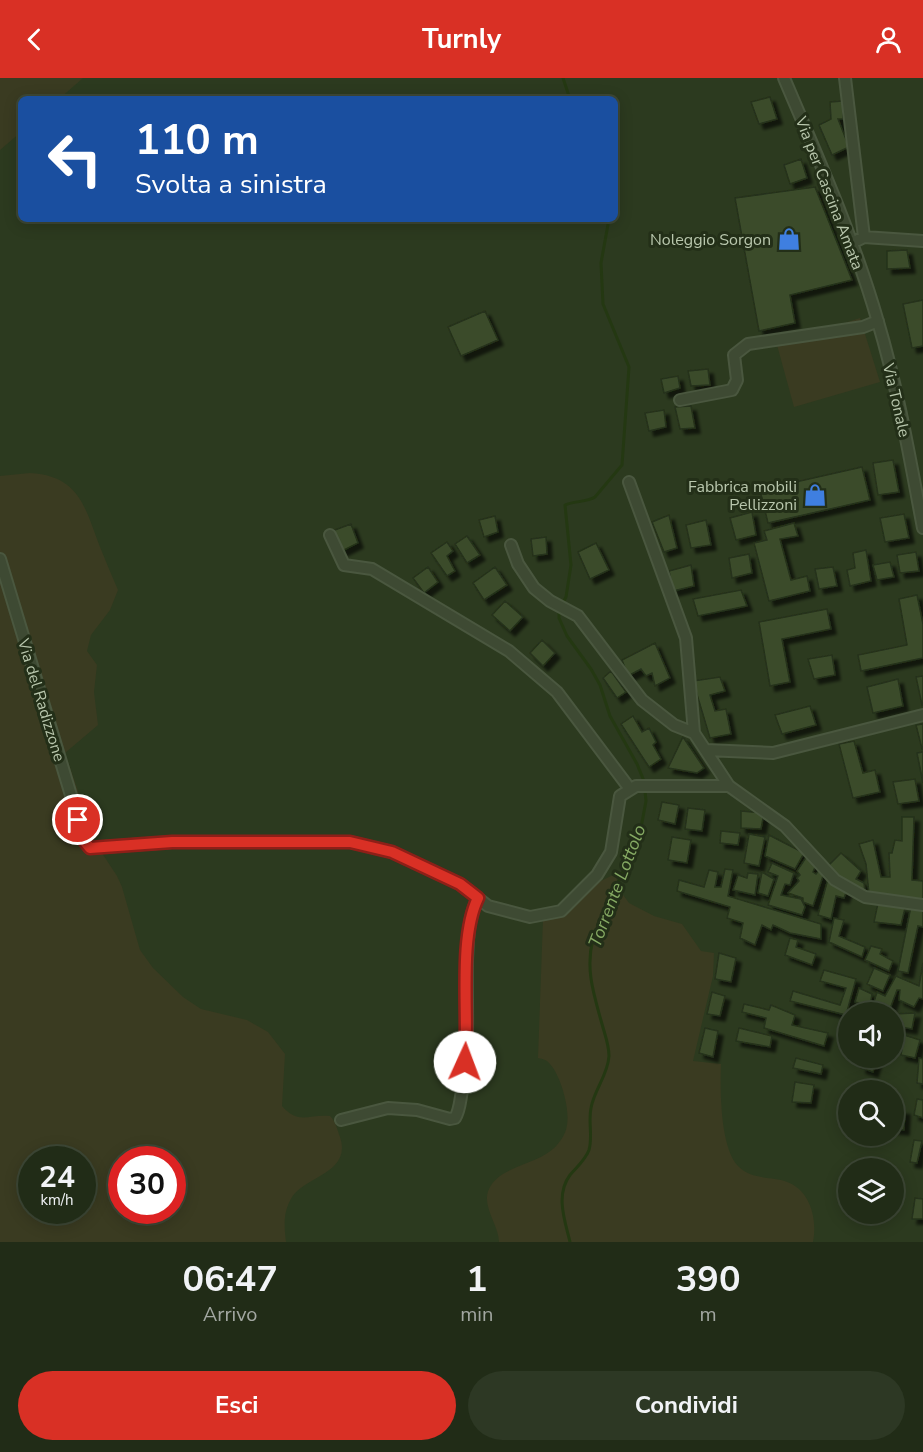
<!DOCTYPE html>
<html lang="it">
<style>
body{margin:0;font-family:"Nunito Sans",sans-serif;background:#2d3824;color:#f1f3f6;height:100vh;display:flex;flex-direction:column;font-size:22px;white-space:nowrap}
*{box-sizing:border-box;margin:0}
p{font-size:20px;color:#a2a7a1}
.icon{flex:none;width:33px;height:33px;fill:none;stroke:currentColor;stroke-width:2;stroke-linecap:round;stroke-linejoin:round}
.map{position:relative;height:1164px;overflow:hidden}
.side{display:flex;flex-direction:column;background:#212c17;flex:1}
.side>*{flex:none}
.banner{position:absolute;left:18px;top:18px;width:600px;height:126px;border-radius:9px;box-shadow:0 3px 15px #0003,0 0 0 2px #3e4836;background:#1a4fa0;color:#fff;overflow:hidden}
.buttons{position:absolute;left:838px;top:924px;display:grid;gap:12px}
.buttons a{display:grid;place-items:center;width:66px;height:66px;border-radius:50%;background:#212c17;box-shadow:0 3px 15px #0003,0 0 0 2px #3e4836;font-size:30px}
.speed{position:absolute;left:18px;top:1068px;display:flex;gap:12px;font-size:30px;font-weight:700;text-align:center}
.speed>*{display:grid;place-content:center;width:78px;height:78px;border-radius:50%;background:#212c17;box-shadow:0 3px 15px #0003,0 0 0 2px #3e4836;line-height:1}
.speed small{font-size:15px;font-weight:400}
.speed .limit{border:9px solid #d22;background:#fff;color:#111}
.pin{position:absolute;display:grid;place-items:center;width:51px;height:51px;color:#fff;margin:-26px;border:3px solid #fff;border-radius:50%;box-shadow:0 2px 6px #0007}
.me{position:absolute;width:66px;margin:-33px;rotate:2deg;stroke-linejoin:round;filter:drop-shadow(0 0 4px #0008)}
.turn{display:flex;align-items:center;gap:21px;height:126px;padding:0 18px;font-size:27px}
.turn .icon{width:78px;height:78px;stroke-width:2.5}
.turn b{display:block;font-size:42px;line-height:51px}
.eta{display:flex;justify-content:space-evenly;align-items:center;height:102px;text-align:center}
.eta b{font-size:36px;font-weight:700;line-height:42px}
.cta{display:flex;gap:12px;margin-top:auto;padding:12px 18px}
.cta a{flex:1;height:69px;border-radius:36px;background:#d93025;color:#fff;font-size:24px;font-weight:700;line-height:69px;text-align:center}
.cta a+a{background:#2d3824;color:#f1f3f6}
header{display:flex;justify-content:space-between;align-items:center;height:78px;padding:0 18px;background:#d93025;color:#fff;font-size:27px;font-weight:700}
.map>svg:first-child{display:block}
.green{fill:#3a3b21;fill-rule:evenodd}
.lines{fill:none;stroke-linecap:round;stroke-linejoin:round}
.stream{stroke:#243812;stroke-width:3}
.building{fill:#3b4c2c;stroke:#25311a;stroke-width:1.5;filter:url(#shadow)}
.minor-casing{stroke:#4a573f;stroke-width:14}
.minor{stroke:#3e4a33;stroke-width:10}
.route-casing{stroke:#8d1f18;stroke-width:15}
.route{stroke:#d93025;stroke-width:10}
.labels{text-anchor:middle;stroke-width:6;stroke-linejoin:round;paint-order:stroke}
.street-label{font-size:16px;fill:#b9c7ad;stroke:#232f18}
.poi-label{font-size:16px;fill:#b9c7ad;stroke:#232f18;text-anchor:end}
.water-label{font-size:18px;font-style:italic;fill:#85a963;stroke:#232f18}
</style>
<header><svg class="icon" aria-label="back" viewBox="0 0 24 24"><path d="M15 5l-7 7 7 7"/></svg>Turnly<svg class="icon" aria-label="person" viewBox="0 0 24 24"><circle cx="12" cy="8" r="4"/><path d="M4 21q1-7 8-7t8 7"/></svg></header>
<div class="map">
<svg width="923" height="1164" viewBox="0 0 923 1164">
<defs>
<filter id="shadow"><feDropShadow dx="5" dy="5" stdDeviation="1.5" flood-color="#0009"/></filter>
</defs>
<rect width="100%" height="100%" fill="#2c3a1f"/>
<path class="green" d="M0,0H83L59,21H21V54L0,72Z
M860,240L880,304L794,329L777,267Z
M30,395C80,398 85,430 100,469C106,484 112,498 118,512L110,532L91,557L87,573L97,587L94,614L98,647L65,675L96,766L117,798L122,809L140,872L153,890L183,919L201,931L247,942L268,954L285,976L282,1028C299,1047 308,1036 330,1038C336,1044 337,1051 340,1059C352,1095 305,1098 292,1119C283,1134 284,1147 286,1164H0V398ZM32,1082H82V1132H32ZM122,1082H172V1132H122Z
M615,796L621,814L629,825L654,838L682,846L701,873L714,875L713,898L693,983L721,986C720,1011 720,1069 738,1088C749,1100 766,1099 781,1102C809,1108 818,1139 813,1164H499C499,1147 481,1128 489,1111C500,1087 540,1087 557,1067C562,1061 566,1055 567,1047C570,1031 561,998 550,986C547,982 543,981 538,980L543,841L583,812Z"/>
<g class="lines">
<path class="stream" d="M563,0L570,21
M570,1164C565,1143 555,1117 570,1097C576,1090 586,1081 589,1072C593,1058 588,1044 591,1030C594,1012 608,997 609,978C609,967 605,957 602,946C594,917 585,891 593,861L640,755L646,723L644,703L637,686L610,638L600,607L591,591L567,558L559,540V532L566,519L571,487L565,427C574,423 587,424 595,419L622,387L629,289L603,226L601,185L609,141"/>
</g>
<path class="building" d="M770,19L777,41L759,46L751,24Z
M843,23V41H838L849,69L832,77L819,47L831,41L830,24Z
M801,81L807,100L790,106L784,87Z
M815,109L852,202L790,217L795,245L759,253L735,120Z
M907,172L910,190L887,191V173Z
M923,222V268L912,270L903,226Z
M485,233L498,262L461,278L448,249Z
M708,291L710,307L691,308L688,293Z
M678,298L680,310L664,315L661,301Z
M691,328L695,350L680,351L675,329Z
M664,332L666,349L649,353L645,335Z
M893,382L899,414L878,417L873,385Z
M862,389L870,422L768,445L760,412Z
M752,434L756,457L736,462L730,440Z
M904,436L909,460L885,464L880,440Z
M669,437L677,470L664,474L652,444Z
M495,438L498,454L484,459L479,442Z
M706,442L711,467L691,470L686,447Z
M794,445L798,458L780,461L791,502L807,498L810,513L769,523L754,465L767,462L764,453Z
M351,446L358,465L342,473L332,453Z
M467,458L480,477L467,485L455,466Z
M546,459L547,476L533,478L531,461Z
M447,464L453,473L447,478L455,493L447,498L431,475Z
M596,465L609,492L590,501L578,474Z
M866,472L871,503L850,508L847,492L855,490L853,475Z
M916,474L919,493L900,495L897,477Z
M749,476L752,495L732,500L729,480Z
M890,484L894,499L877,502L873,487Z
M691,487L694,508L673,513L669,493Z
M428,489L438,504L424,515L413,500Z
M495,489L507,507L484,522L473,505Z
M833,489L837,508L819,511L815,491Z
M741,512L747,528L698,538L693,521Z
M917,517L923,546V580L861,593L858,577L907,567L899,521Z
M505,523L523,539L510,553L492,537Z
M827,531L831,551L782,561L790,604L770,608L759,544Z
M542,562L555,575L543,588L530,575Z
M655,565L670,600L655,608L652,595L646,598L641,591L628,598L622,582Z
M832,577L835,597L814,601L808,581Z
M611,593L626,614L617,620L603,600Z
M923,598V626L922,627L916,599Z
M720,599L725,613L710,617L715,633L726,631L731,656L710,660L693,603Z
M898,601L903,628L873,635L867,609Z
M810,628L816,647L782,656L775,637Z
M633,638L642,654L649,650L656,664L653,667L661,681L649,689L621,646Z
M923,646V671H922L916,647Z
M683,659L704,690L697,695L668,690Z
M854,663L863,695L875,692L880,714L853,720L839,666Z
M923,674V705L917,675Z
M915,701L919,723L898,726L893,704Z
M662,724L679,727L675,746L658,742Z
M688,730L705,732L702,753L685,751Z
M741,733L764,735L761,751L741,750Z
M902,739H914L912,802L923,803V824L869,816L866,786L859,766L873,762L881,799H890L889,775H892L895,762L902,763Z
M721,753L740,755L738,767L720,765Z
M749,756L765,759L759,788L744,785Z
M769,757L804,775L795,791L765,778Z
M672,759L691,762L687,785L668,782Z
M841,775L861,793L856,801L864,805L865,814L842,802L828,788Z
M807,778L816,787L813,794L816,796L820,791L824,795L813,828L803,824V820L788,815L799,803L797,800L800,797L797,793Z
M772,785L794,795L790,807L785,806L781,817L801,821L805,829L802,837L768,827L778,798L768,794Z
M725,791L733,792L728,818L821,846V861L790,855L773,847L771,852L762,847L755,867L740,860L743,845L727,840L730,829L677,813L679,802L704,809L709,792L718,794L715,809H721Z
M762,794L774,801L768,818L758,815Z
M748,795L758,796L755,817L733,812L738,797L747,800Z
M828,801L847,812L844,820L836,818L831,841L818,837Z
M878,825L905,830L901,847L874,844Z
M911,828L923,830V849L918,848L908,895L898,893Z
M834,840L844,842L839,858L865,869L862,879L829,864Z
M790,860L798,862L796,869L816,876L812,887L785,877Z
M871,868L882,871L880,876L893,883L889,893L865,882Z
M719,875L736,880L731,904L715,901Z
M923,885V921L919,920L914,929L899,922L900,912H897L890,931L874,924L877,914L885,918L896,898L919,908Z
M874,890L890,897L883,913L867,906Z
M824,892L856,901L846,937L790,923L793,913L840,927L846,910L820,903Z
M859,910L872,916L870,928L855,924Z
M712,914L725,918L720,938L707,936Z
M744,926L769,932L771,927L795,937L792,947L828,955L824,968L764,950L766,940L742,934Z
M915,935L912,951L894,948V936Z
M705,950L718,953L713,979L699,975Z
M739,950L772,958L770,969L736,963Z
M898,955L920,962L915,980L901,977L902,971L894,968Z
M796,980L823,987L821,996L793,990Z
M864,980H877L873,994L861,990Z
M919,980L923,981V1006L917,1005Z
M795,1004L814,1007L811,1025L792,1024Z
M917,1021L923,1022V1040L914,1037Z
M894,1031L905,1032L904,1052L894,1051Z
M914,1062L922,1063L917,1085L910,1084Z
M915,1120L923,1121V1141H912Z"/>
<g class="lines">
<g class="minor-casing">
<path id="minor" d="M784,0C818,80 854,160 878,244C898,311 910,381 923,450
M845,0L864,159
M858,162L864,159L923,163
M680,322L732,312L737,302L734,277L748,266L863,249L878,243
M629,404L686,560L694,655L729,708L785,748L835,802L865,819L923,827
M330,457L344,487L372,491L509,573L557,614L630,711
M511,467L518,486L534,510L550,523L578,538L642,622L674,647L694,655
M0,481L85,764L90,770L172,764H350L392,774L460,806L488,828L530,839L561,833L597,797L611,774L620,718L636,708H729
M706,672L773,675L923,637
M341,1042L388,1030L417,1032L450,1041L455,1040C460,1032 460,1022 462,1013C470,970 466,926 467,883C468,861 468,840 478,820"/>
</g>
<use href="#minor" class="minor"/>
</g>
<g class="lines">
<g class="route-casing">
<path id="route" d="M78,742L85,764L90,770L172,764H350L392,774L460,806L478,820C458,861 469,937 465,984"/>
</g>
<use href="#route" class="route"/>
</g>
<defs>
<g id="shop-bare" transform="scale(1.8)"><path d="M-5-2.5h2.3a2.7 3.5 0 0 1 5.4 0H5L5.5 6h-11ZM-1.5-2.5h3a1.5 2.3 0 0 0-3 0Z" fill="#3f7fe0" stroke="#232f18" stroke-width="2.5" paint-order="stroke"/></g>
</defs>
<g fill-rule="evenodd">
<use href="#shop-bare" x="789" y="161"/>
<use href="#shop-bare" x="815" y="417"/>
</g>
<g class="labels">
<g class="street-label">
<text transform="translate(830 115) rotate(69)" y="6">Via per Cascina Amata</text>
<text transform="translate(897 322) rotate(77)" y="6">Via Tonale</text>
<text transform="translate(42 622) rotate(73)" y="6">Via del Radizzone</text>
</g>
<g class="poi-label">
<text x="771" y="167">Noleggio Sorgon</text>
<text x="797" y="414">Fabbrica mobili<tspan x="797" dy="18">Pellizzoni</tspan></text>
</g>
<g class="water-label">
<text transform="translate(617 808) rotate(-69)" y="6">Torrente Lottolo</text>
</g>
</g>
</svg>
<div class="buttons">
<a><svg class="icon" aria-label="sound" viewBox="0 0 24 24"><path d="M4 9h4l5-4v14l-5-4H4zM17 9q2 3 0 6"/></svg></a>
<a><svg class="icon" aria-label="search" viewBox="0 0 24 24"><circle cx="10" cy="10" r="6"/><path d="M15 15l6 6"/></svg></a>
<a><svg class="icon" aria-label="layers" viewBox="0 0 24 24"><path d="M12 4l9 5-9 5-9-5zM3 14l9 5 9-5"/></svg></a>
</div>
<div class="speed"><div>24<small>km/h</small></div><div class="limit">30</div></div>
<div class="pin" style="left:78px;top:742px;background:#d93025"><svg class="icon" aria-label="arrive" viewBox="0 0 24 24"><path d="M6 21V4h12l-3 4 3 4H6"/></svg></div>
<svg class="me" style="left:465px;top:984px" viewBox="-20 -20 40 40"><circle r="19" fill="#fff"/><path d="M0-13L10 11 0 6-10 11z" fill="#d93025"/></svg>
<div class="banner">
<div class="turn"><svg class="icon" aria-label="left" viewBox="0 0 24 24"><path d="M17 20v-9H6M10 6l-5 5 5 5"/></svg><div><b>110 m</b>Svolta a sinistra</div></div>
</div>
</div>
<section class="side">
<div class="eta">
<div><b>06:47</b><p>Arrivo</p></div>
<div><b>1</b><p>min</p></div>
<div><b>390</b><p>m</p></div>
</div>
<div class="cta"><a>Esci</a><a>Condividi</a></div>
</section>
